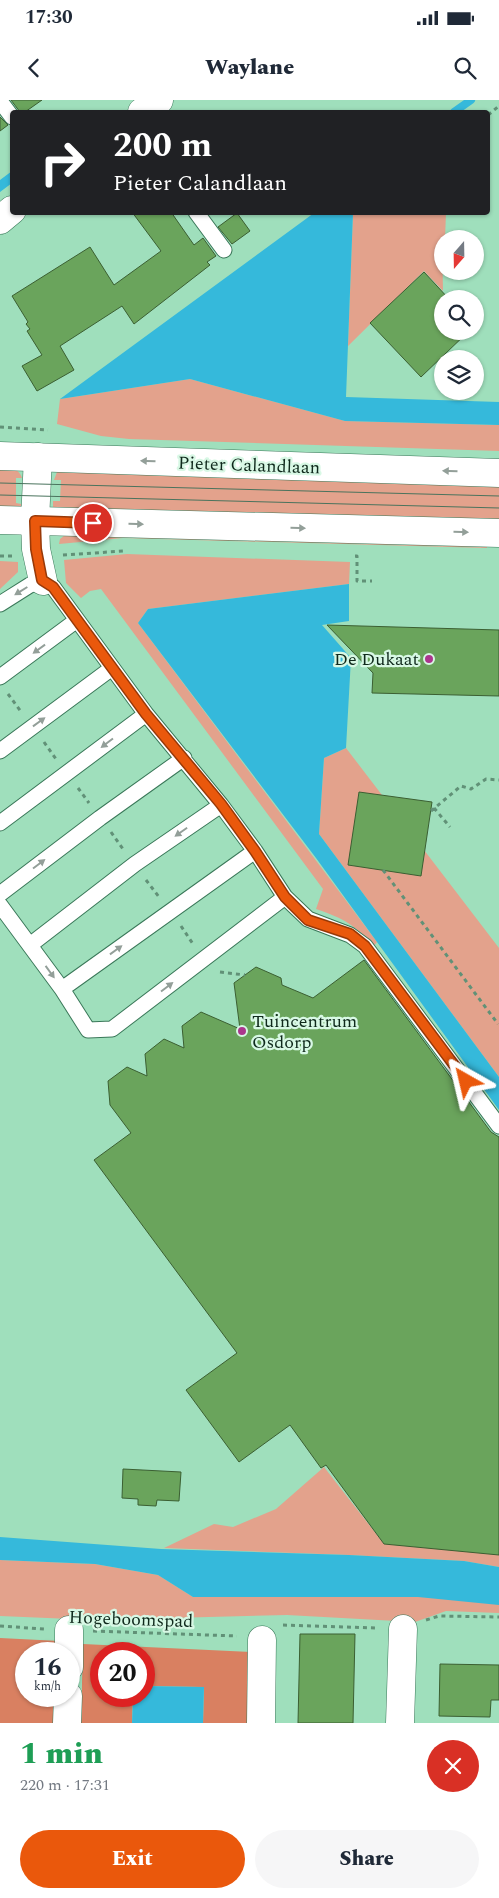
<!DOCTYPE html>
<meta charset="utf-8">
<style>
body{margin:0;font-family:Spectral,serif;background:#f6f6f7;color:#1f2937;height:100vh;display:flex;flex-direction:column;font-size:19px;white-space:nowrap}
*{box-sizing:border-box;margin:0}
p{font-size:16px;color:#747a83}
.icon{flex:none;width:28px;height:28px;fill:none;stroke:currentColor;stroke-width:2;stroke-linecap:round;stroke-linejoin:round}
.map{position:relative;height:1623px;overflow:hidden}
.panel{display:flex;flex-direction:column;background:#fff;flex:1}
.panel>*{flex:none}
.guide{position:absolute;left:10px;top:10px;width:480px;height:105px;border-radius:5px;box-shadow:0 1px 4px #0004;background:#202124;color:#fff;overflow:hidden}
.needle{width:32px;rotate:200deg}
.buttons{position:absolute;left:434px;top:130px;display:grid;gap:10px}
.buttons a{display:grid;place-items:center;width:50px;height:50px;border-radius:50%;background:#fff;box-shadow:0 1px 4px #0004;font-size:25px}
.speed{position:absolute;left:15px;top:1542px;display:flex;gap:10px;font-size:25px;font-weight:700;text-align:center}
.speed>*{display:grid;place-content:center;width:65px;height:65px;border-radius:50%;background:#fff;box-shadow:0 1px 4px #0004;line-height:1}
.speed small{font-size:12px;font-weight:400}
.speed .limit{border:8px solid #d22;background:#fff;color:#111}
.pin{position:absolute;display:grid;place-items:center;width:42px;height:42px;color:#fff;margin:-21px;border:2px solid #fff;border-radius:50%;box-shadow:0 1px 5px #0007}
.me{position:absolute;width:55px;margin:-28px;rotate:323deg;stroke-linejoin:round;filter:drop-shadow(0 0 4px #0008)}
.turn{display:flex;align-items:center;gap:18px;height:105px;padding:0 20px;font-size:22px}
.turn .icon{width:65px;height:65px;stroke-width:2.5}
.turn b{display:block;font-size:35px;line-height:42px}
.round{display:grid;place-items:center;flex:none;width:52px;height:52px;border-radius:26px;background:#f6f6f7}
.headline{display:flex;align-items:center;justify-content:space-between;height:85px;padding:0 20px}
h1{font-size:30px;font-weight:800;line-height:38px;color:#1e9e55}
.cta{display:flex;gap:10px;margin-top:auto;padding:10px 20px}
.cta a{flex:1;height:58px;border-radius:30px;background:#ea580c;color:#fff;font-size:20px;font-weight:800;line-height:58px;text-align:center}
.cta a+a{background:#f6f6f7;color:#1f2937}
.status{display:flex;justify-content:space-between;align-items:center;height:35px;padding:0 25px;background:#fff;direction:ltr}
.status svg{height:14px;fill:currentColor}
header{display:flex;justify-content:space-between;align-items:center;height:65px;padding:0 20px;background:#fff;font-size:22px;font-weight:800}
.map>svg:first-child{display:block}
.green{fill:#e3a28c}
.forest{fill:#d98061}
.water{fill:#35b9db}
.lines{fill:none;stroke-linecap:round;stroke-linejoin:round}
.stream{stroke:#35b9db;stroke-width:8}
.building{fill:#6aa45c;stroke:#3b5f32}
.lane-casing{stroke:#3a7859;stroke-width:17}
.street-casing{stroke:#3a7859;stroke-width:29}
.secondary-casing{stroke:#3a7859;stroke-width:29}
.path{stroke:#619177;stroke-width:3;stroke-dasharray:4 4;stroke-linecap:butt}
.lane{stroke:#fff;stroke-width:15}
.street{stroke:#fff;stroke-width:28}
.secondary{stroke:#fff;stroke-width:28}
.tram{stroke:#4a735d;stroke-width:1}
.oneway{fill:#939f99}
.route-casing{stroke:#983908;stroke-width:12}
.route{stroke:#ea580c;stroke-width:9}
.poi-dot{fill:#ab368d;stroke:#d8f8e5;stroke-width:2}
.labels{text-anchor:middle;stroke-width:4.5;stroke-linejoin:round;paint-order:stroke}
.street-label{font-size:18px;fill:#0f291c;stroke:#d8f8e5}
.poi-label{font-size:18px;fill:#0f291c;stroke:#d8f8e5;text-anchor:end}
</style>
<div class="status"><b>17:30</b><svg viewBox="0 0 49 12"><path d="M0 12V9h3v3zM5 12V6h3v6zM10 12V3h3v9zM15 12V0h3v12zM26 1h20v11H26zM47 4h2v5h-2z"/></svg></div>
<header><svg class="icon" aria-label="back" viewBox="0 0 24 24"><path d="M15 5l-7 7 7 7"/></svg>Waylane<svg class="icon" aria-label="search" viewBox="0 0 24 24"><circle cx="10" cy="10" r="6"/><path d="M15 15l6 6"/></svg></header>
<div class="map">
<svg width="499" height="1623" viewBox="0 0 499 1623">
<rect width="100%" height="100%" fill="#9fdfbc"/>
<path class="green" d="M353,113H446L445,139H442L443,191L424,171L348,246Z
M190,279L345,321L499,325V351L129,339L101,336L57,324L60,299Z
M0,366C9,367 19,368 22,378H16V403L21,404V411L0,413Z
M57,372L499,382V427L53,411V401H60L61,380H54Z
M65,435L487,442V448L123,438L59,444L60,439Z
M127,454L350,462L349,484L148,509L138,523L377,842L374,846C353,824 345,819 316,809L323,789L101,489L90,491L81,498L66,483L64,460Z
M0,461L18,462V472L0,489Z
M346,648L499,848V977L319,734L324,658Z
M324,1367L381,1440L497,1450L499,1449V1467L464,1461L349,1455L164,1448L214,1424L233,1427L276,1409Z
M0,1460L95,1464L158,1475L193,1497L422,1494L499,1504V1513L446,1511L415,1522L287,1515L95,1520L0,1516Z"/>
<path class="forest" d="M0,1538L60,1541V1554H26V1596H59L58,1623H0Z
M83,1544L251,1552L248,1623H203L204,1587L144,1586V1554H101V1596H133L132,1623H81Z"/>
<path class="water" d="M12,71V83L0,92V80Z
M314,113H353L346,297L499,302V325L345,321L190,279L60,299Z
M349,484V521L322,525L351,558L346,648L324,658L319,734L499,977V1010L316,758L138,523L148,509Z
M0,1437L161,1449L349,1455L464,1461L499,1467V1505L418,1497H193L158,1475L95,1464L0,1460Z
M144,1586L204,1587L203,1623H132L133,1596H144Z"/>
<g class="lines">
<path class="stream" d="M454,12L471,0"/>
</g>
<path class="building" d="M11,0H42L25,12H20Z
M0,17L8,25L0,31Z
M132,112H171L194,145L203,138L216,156L207,162L210,165L134,224L122,206L60,246L74,270L37,291L22,266L42,255L27,231L30,229L26,224L28,222L12,196L90,147L114,185L161,151Z
M237,113L250,131L232,144L218,127Z
M424,172L449,199H442V231H469L421,277L370,223Z
M327,525L499,530V596L372,593L373,573Z
M359,692L432,702L421,776L348,765Z
M364,860L491,1032L499,1037V1455L384,1444L326,1365L321,1368L290,1325L239,1362L186,1290L237,1253L94,1060L131,1033L110,1005L108,981L127,967L147,976L145,954L164,939L184,948L182,926L201,912L240,929L234,883L256,867L281,878L282,885L313,898Z
M123,1369L181,1372L179,1401L157,1400L156,1406L138,1405V1399L122,1398Z
M300,1534H355L353,1623H298Z
M440,1564L499,1565V1600H491L490,1617L439,1616Z"/>
<g class="lines">
<g class="lane-casing">
<path id="lane" d="M0,1L12,17
M196,112L224,150
M0,504L30,485L43,481L53,487L146,614L221,705L255,751L285,797L112,929L88,930L62,889L0,805
M0,577L77,520
M0,651L112,568
M0,723L146,614
M0,794L100,718L184,658
M285,797L308,819L350,835L365,846L499,1026
M30,845L135,764L221,705
M62,889L255,751"/>
</g>
<g class="street-casing">
<path id="street" d="M142,12L159,0
M0,120L12,110
M38,357L35,421L36,449L43,481
M69,1567V1530
M67,1623L68,1596
M261,1623L262,1540
M400,1623L403,1529"/>
</g>
<g class="secondary-casing">
<path id="secondary" d="M0,356L499,373
M0,420L499,433"/>
</g>
<path class="path" d="M488,15L499,6
M0,327L48,330
M63,455L124,451
M0,456H12
M355,456H357V481H372
M8,594L22,613
M44,642L56,659
M78,688L89,703
M434,708L450,727
M431,711L461,686L471,689L486,679L499,680
M111,732L123,749
M383,770L498,924
M146,780L159,797
M181,826L193,844
M220,872L245,875
M426,1520L439,1516L499,1517
M283,1525L377,1528
M0,1526L44,1529
M93,1531L237,1536"/>
<use href="#lane" class="lane"/>
<use href="#street" class="street"/>
<use href="#secondary" class="secondary"/>
<path class="tram" d="M0,383L499,396
M0,395L499,408"/>
</g>
<defs><path id="oneway-solid" d="M-6-.8H1V-3.2L6.5 0L1 3.2V.8H-6Z" transform="scale(1.25)"/></defs>
<g class="oneway">
<use href="#oneway-solid" transform="translate(148 361) rotate(-178)"/>
<use href="#oneway-solid" transform="translate(450 371) rotate(-178)"/>
<use href="#oneway-solid" transform="translate(136 424) rotate(1)"/>
<use href="#oneway-solid" transform="translate(298 428) rotate(1)"/>
<use href="#oneway-solid" transform="translate(461 432) rotate(1)"/>
<use href="#oneway-solid" transform="translate(21 491) rotate(148)"/>
<use href="#oneway-solid" transform="translate(39 549) rotate(144)"/>
<use href="#oneway-solid" transform="translate(39 622) rotate(-36)"/>
<use href="#oneway-solid" transform="translate(107 643) rotate(143)"/>
<use href="#oneway-solid" transform="translate(181 732) rotate(145)"/>
<use href="#oneway-solid" transform="translate(39 764) rotate(-37)"/>
<use href="#oneway-solid" transform="translate(116 850) rotate(-36)"/>
<use href="#oneway-solid" transform="translate(50 872) rotate(54)"/>
<use href="#oneway-solid" transform="translate(167 887) rotate(-37)"/>
</g>
<g class="lines">
<g class="route-casing">
<path id="route" d="M93,423L35,421L36,449L42,480L53,487L146,614L221,704L255,751L285,797L308,820L350,834L365,846L466,981"/>
</g>
<use href="#route" class="route"/>
</g>
<g class="poi-dot">
<circle cx="429" cy="559" r="5"/>
<circle cx="242" cy="931" r="5"/>
</g>
<g class="labels">
<g class="street-label">
<text transform="translate(249 365) rotate(2)" y="6">Pieter Calandlaan</text>
<text transform="translate(131 1519) rotate(2)" y="6">Hogeboomspad</text>
</g>
<g class="poi-label">
<text x="419" y="565">De Dukaat</text>
<text x="252" y="927" text-anchor="start">Tuincentrum<tspan x="252" dy="21">Osdorp</tspan></text>
</g>
</g>
</svg>
<div class="buttons">
<a><svg class="needle" viewBox="-14 -14 28 28"><path d="M0-13l5 13h-10z" fill="#e53935"/><path d="M0 13l5-13h-10z" fill="#747a83"/></svg></a>
<a><svg class="icon" aria-label="search" viewBox="0 0 24 24"><circle cx="10" cy="10" r="6"/><path d="M15 15l6 6"/></svg></a>
<a><svg class="icon" aria-label="layers" viewBox="0 0 24 24"><path d="M12 4l9 5-9 5-9-5zM3 14l9 5 9-5"/></svg></a>
</div>
<div class="speed"><div>16<small>km/h</small></div><div class="limit">20</div></div>
<div class="pin" style="left:93px;top:423px;background:#d93025"><svg class="icon" aria-label="arrive" viewBox="0 0 24 24"><path d="M6 21V4h12l-3 4 3 4H6"/></svg></div>
<svg class="me" style="left:466px;top:981px" viewBox="-20 -20 40 40"><path d="M0-17L14 15 0 8-14 15z" fill="#ea580c" stroke="#fff" stroke-width="4"/></svg>
<div class="guide">
<div class="turn"><svg class="icon" aria-label="right" viewBox="0 0 24 24"><path d="M7 20v-9h11M14 6l5 5-5 5"/></svg><div><b>200 m</b>Pieter Calandlaan</div></div>
</div>
</div>
<section class="panel">
<div class="headline"><div><h1>1 min</h1><p>220 m · 17:31</p></div><a class="round" style="background:#d93025;color:#fff"><svg class="icon" aria-label="close" viewBox="0 0 24 24"><path d="M6 6l12 12M18 6L6 18"/></svg></a></div>
<div class="cta"><a>Exit</a><a>Share</a></div>
</section>
